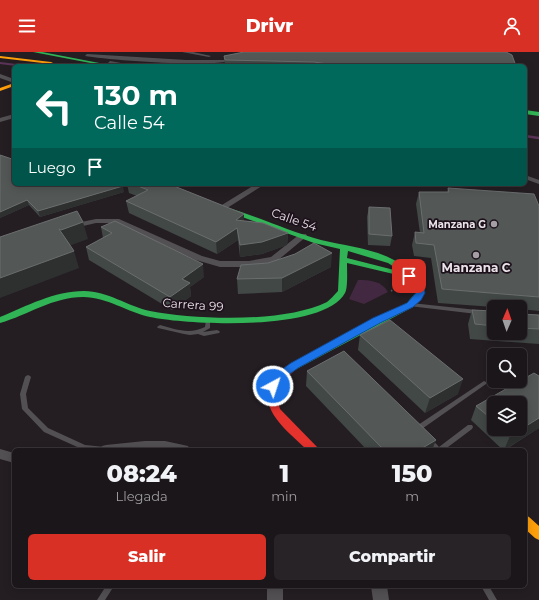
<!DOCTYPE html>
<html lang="es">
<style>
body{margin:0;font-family:Montserrat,sans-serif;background:#282327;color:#f1f3f6;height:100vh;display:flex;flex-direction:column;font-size:15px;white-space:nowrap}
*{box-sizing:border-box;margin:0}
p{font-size:13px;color:#a09fa2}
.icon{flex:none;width:22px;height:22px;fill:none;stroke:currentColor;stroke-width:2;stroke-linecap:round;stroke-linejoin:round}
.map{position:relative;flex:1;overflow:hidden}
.panel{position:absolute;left:12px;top:396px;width:515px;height:140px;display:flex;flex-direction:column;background:#1b161a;border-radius:6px;box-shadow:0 2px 10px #0003,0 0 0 1px #393539}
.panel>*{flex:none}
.hud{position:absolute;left:12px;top:12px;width:515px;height:122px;border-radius:6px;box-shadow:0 2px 10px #0003,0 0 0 1px #393539;background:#00695c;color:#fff;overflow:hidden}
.needle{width:26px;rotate:2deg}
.controls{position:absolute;left:487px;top:248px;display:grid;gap:8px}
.controls a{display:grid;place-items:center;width:40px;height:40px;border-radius:6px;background:#1b161a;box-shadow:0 2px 10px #0003,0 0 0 1px #393539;font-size:20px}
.pin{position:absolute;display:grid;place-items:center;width:34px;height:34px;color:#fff;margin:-17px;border-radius:8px;box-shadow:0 2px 6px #0006}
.me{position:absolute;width:44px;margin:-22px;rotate:40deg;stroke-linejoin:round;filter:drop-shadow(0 0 3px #0008)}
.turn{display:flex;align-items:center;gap:14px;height:84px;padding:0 16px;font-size:18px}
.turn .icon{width:52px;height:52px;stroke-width:2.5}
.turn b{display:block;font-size:28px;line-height:34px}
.then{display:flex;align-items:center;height:38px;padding:0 16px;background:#0003;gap:8px;font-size:15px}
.eta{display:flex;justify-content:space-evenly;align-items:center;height:68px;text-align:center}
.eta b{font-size:24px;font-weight:800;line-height:28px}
.action{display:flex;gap:8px;margin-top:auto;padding:8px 16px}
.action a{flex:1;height:46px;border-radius:6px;background:#d93025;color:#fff;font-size:16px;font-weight:800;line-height:46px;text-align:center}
.action a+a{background:#282327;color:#f1f3f6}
header{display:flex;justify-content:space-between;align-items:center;height:52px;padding:0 16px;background:#d93025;color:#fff;font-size:18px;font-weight:800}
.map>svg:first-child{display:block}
.green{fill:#422840}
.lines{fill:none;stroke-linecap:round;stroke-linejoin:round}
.stream-far1{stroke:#5c3358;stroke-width:2}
.stream{stroke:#5c3358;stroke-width:2.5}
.path{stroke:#605d5f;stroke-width:1.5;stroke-dasharray:1.5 2;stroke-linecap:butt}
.lane{fill:#535053;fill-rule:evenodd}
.street{fill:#535053;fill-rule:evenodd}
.fast{fill:#30b455;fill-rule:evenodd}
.slow{fill:#ff9f0a;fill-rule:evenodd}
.jam{fill:#e5322d;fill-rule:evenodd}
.wall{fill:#414845;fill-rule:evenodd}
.shaded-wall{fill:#2e3030}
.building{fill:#535857;stroke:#6b6e6e}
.route{fill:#1a73e8;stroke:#114b97}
.poi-dot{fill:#a59ea4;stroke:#1d121c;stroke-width:1.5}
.labels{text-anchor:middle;stroke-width:3.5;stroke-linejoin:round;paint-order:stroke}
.far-poi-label{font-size:10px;font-weight:bold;fill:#ebe3ea;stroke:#1d121c;text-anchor:end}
.street-label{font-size:12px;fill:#ebe3ea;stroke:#1d121c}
.poi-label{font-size:12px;font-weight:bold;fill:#ebe3ea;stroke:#1d121c}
</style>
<header><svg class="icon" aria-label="menu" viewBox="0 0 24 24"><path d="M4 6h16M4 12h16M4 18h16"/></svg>Drivr<svg class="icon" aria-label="person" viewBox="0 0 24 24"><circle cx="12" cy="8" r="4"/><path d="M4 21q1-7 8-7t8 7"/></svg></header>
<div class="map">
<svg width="539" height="548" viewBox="0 0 539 548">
<rect width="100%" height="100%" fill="#241e23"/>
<path class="green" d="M358,228C371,228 381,229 388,240L364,252L349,247Z"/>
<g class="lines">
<path class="stream-far1" d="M0,11L24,14"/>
<path class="stream" d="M525,84L539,86"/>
<path class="path" d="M391,239L405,231"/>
<path class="lane" d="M411,251L477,258L479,260L477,262L409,254V252Z
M208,266L210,268V276L203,280L217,278L219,279L220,280L219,281L204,284L198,282L190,283L184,282L158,276L157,275L160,273C175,277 189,283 205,275L206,268Z
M28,323L30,324L31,325L26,342L28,356L48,376L85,393L105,395L107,396L108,398H84L44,380L22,357L20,342L25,325L26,324Z
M484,329L486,330L487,331L486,332L419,379H415L414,377L415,375Z
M468,373H472L473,375L472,377L444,398H434L427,390L428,388C433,387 436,392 439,395Z
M106,534H114L105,548H97Z
M481,534H489L497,548H489Z"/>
<path class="street" d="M182,0H193L211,4L209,5Z
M87,2L186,8H223L233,6L235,7C219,17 109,8 85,4Z
M110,9L132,13L134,14L108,11Z
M0,22L14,27V31L0,26Z
M14,62V66L0,70V66Z
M525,123L539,128V132L525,127Z
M256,132H265L224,158H221L217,156Z
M96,167H119L202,204L220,209H249L271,205L300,182H306L307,184L277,209L249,215H220L196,208L115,171H96L70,177L66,175L67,173Z
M145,389H165L188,394L190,398H100L102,394L106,393Z
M0,397L14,401V411L0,407Z
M267,534H283V548H267Z
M371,534H387L389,548H373Z"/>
<path class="fast" d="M33,0H42L115,14H106Z
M61,12L70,13V14H59Z
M525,58L539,60V64L525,62Z
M225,155C257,164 288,179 321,188C345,194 372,196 394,208C408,215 421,223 425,239L413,255L291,320L288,318L286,316L288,314L407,251L417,239C415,231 413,226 406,222L402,224L347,211C347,218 348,236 345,241C324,280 188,273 150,265C127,260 107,245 83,245C53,245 28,263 0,271V265C27,254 54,239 84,239C108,239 127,254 150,259C197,268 284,271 327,250C331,247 334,243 338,239L340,197L314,191L223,158L222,157ZM348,199L388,211L402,220L347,206Z"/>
<path class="slow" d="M0,4L51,10L53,11L51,12L0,6Z
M14,31V34L0,39V36Z
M525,463L529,465L539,474V488L535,486L525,477Z"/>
<path class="jam" d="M291,312L294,314L296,316C294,320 290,322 287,325C277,334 276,345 280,357L320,398H307C289,380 256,357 272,329C276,322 283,315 291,312Z"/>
</g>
<path class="wall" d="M224,4L516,14H225Z
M0,103L12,107L124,140L40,165L29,153L0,166Z
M127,132H169L244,162V169L288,181L287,193L262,202L240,205L238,188L217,202L129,161L126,149L137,144L129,141Z
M448,136L539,154V259L520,257V255H494L438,251L431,206L414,204L412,193L415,180L420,181L416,152L419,140H447Z
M369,155L392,184L390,194L368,193L367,165Z
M101,175L204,225L190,235L191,244L172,258L89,208L86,195L103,186Z
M331,215L282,240L238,242L237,227Z
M472,258L494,259V281H520V262L539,263V292L470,287L468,272Z
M360,283L458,342L425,361L358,298Z
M307,319L436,388L432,398H367L306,334Z
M539,324V376L505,398H503L471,368L476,354ZM494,351L520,377H494Z"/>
<path class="shaded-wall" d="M123,134L124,140L40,165L38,159Z
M27,148L29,153L0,166V160Z
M244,162V174L237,176L238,188L217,202L216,190L236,168Z
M83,170L88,187L66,195L61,178Z
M288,181L287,193L262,202L240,205V193Z
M74,199L79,216L0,246V226Z
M332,201L331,215L282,240V226Z
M203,212L204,225L190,235L191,244L172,258L170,245L182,227Z
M463,327L458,342L425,361L430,346Z
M539,366V376L504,398L510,384Z
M436,388L432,398H419Z"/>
<path class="building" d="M244,0H506L512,3L516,14H341L314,10L225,8L224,4Z
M0,103L12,107H14V132H121L123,134L38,159L27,148L0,160Z
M133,132H169L244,162L236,168L263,171L288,181L262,190L240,193L237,176L216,190L126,149L148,138Z
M448,136L534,142L539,154V245L442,237L434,193L416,191L415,180L424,181L419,140H449Z
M369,155L390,156L392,184L369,182Z
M77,159L83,170L61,178L59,177L74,199L0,226V185Z
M115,169L203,212L182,227L190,231L170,245L86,195L112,181L101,175Z
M314,191L332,201L282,226L237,227L241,213L268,211L295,202Z
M472,258L494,259V274L475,272Z
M520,262L539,263V277L520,276Z
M390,268L463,327L430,346L360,283Z
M344,299L436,388L419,398H384L307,319Z
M534,321L539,324V366L510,384L503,377H520V351H494V369L476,354Z"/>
<path class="route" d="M409,222L421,226L425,241L421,248L413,255L380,271L298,316L284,326L277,337H270L268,334L277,321L291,311L373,266L407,251L416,241L414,229L404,224Z"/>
<g class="poi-dot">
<circle cx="494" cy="172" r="4"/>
<circle cx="476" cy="203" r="4"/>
</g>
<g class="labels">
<g class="far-poi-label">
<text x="486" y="176">Manzana G</text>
</g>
<g class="street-label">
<text transform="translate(294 168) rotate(19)" y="4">Calle 54</text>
<text transform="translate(193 253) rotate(4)" y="4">Carrera 99</text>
</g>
<g class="poi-label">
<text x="476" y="220">Manzana C</text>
</g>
</g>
</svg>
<div class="controls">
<a><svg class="needle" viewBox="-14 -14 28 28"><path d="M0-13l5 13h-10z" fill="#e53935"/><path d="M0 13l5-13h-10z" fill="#a09fa2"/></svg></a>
<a><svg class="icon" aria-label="search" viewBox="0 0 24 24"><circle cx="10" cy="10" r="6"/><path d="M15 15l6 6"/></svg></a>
<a><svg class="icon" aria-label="layers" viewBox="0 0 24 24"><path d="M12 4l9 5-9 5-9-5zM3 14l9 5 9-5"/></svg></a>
</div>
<div class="pin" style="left:409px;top:224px;background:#d93025"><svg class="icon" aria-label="arrive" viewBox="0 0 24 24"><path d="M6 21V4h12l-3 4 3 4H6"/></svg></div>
<svg class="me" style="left:273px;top:334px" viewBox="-20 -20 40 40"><circle r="17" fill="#1a73e8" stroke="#fff" stroke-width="3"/><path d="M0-11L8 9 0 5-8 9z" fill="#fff"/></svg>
<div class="hud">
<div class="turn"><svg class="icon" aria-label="left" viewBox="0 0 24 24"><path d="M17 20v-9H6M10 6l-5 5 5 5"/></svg><div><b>130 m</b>Calle 54</div></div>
<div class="then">Luego<svg class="icon" aria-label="arrive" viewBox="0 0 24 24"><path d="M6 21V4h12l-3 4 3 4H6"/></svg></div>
</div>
<section class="panel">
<div class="eta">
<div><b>08:24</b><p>Llegada</p></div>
<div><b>1</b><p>min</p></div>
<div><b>150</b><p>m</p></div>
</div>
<div class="action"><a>Salir</a><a>Compartir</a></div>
</section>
</div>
